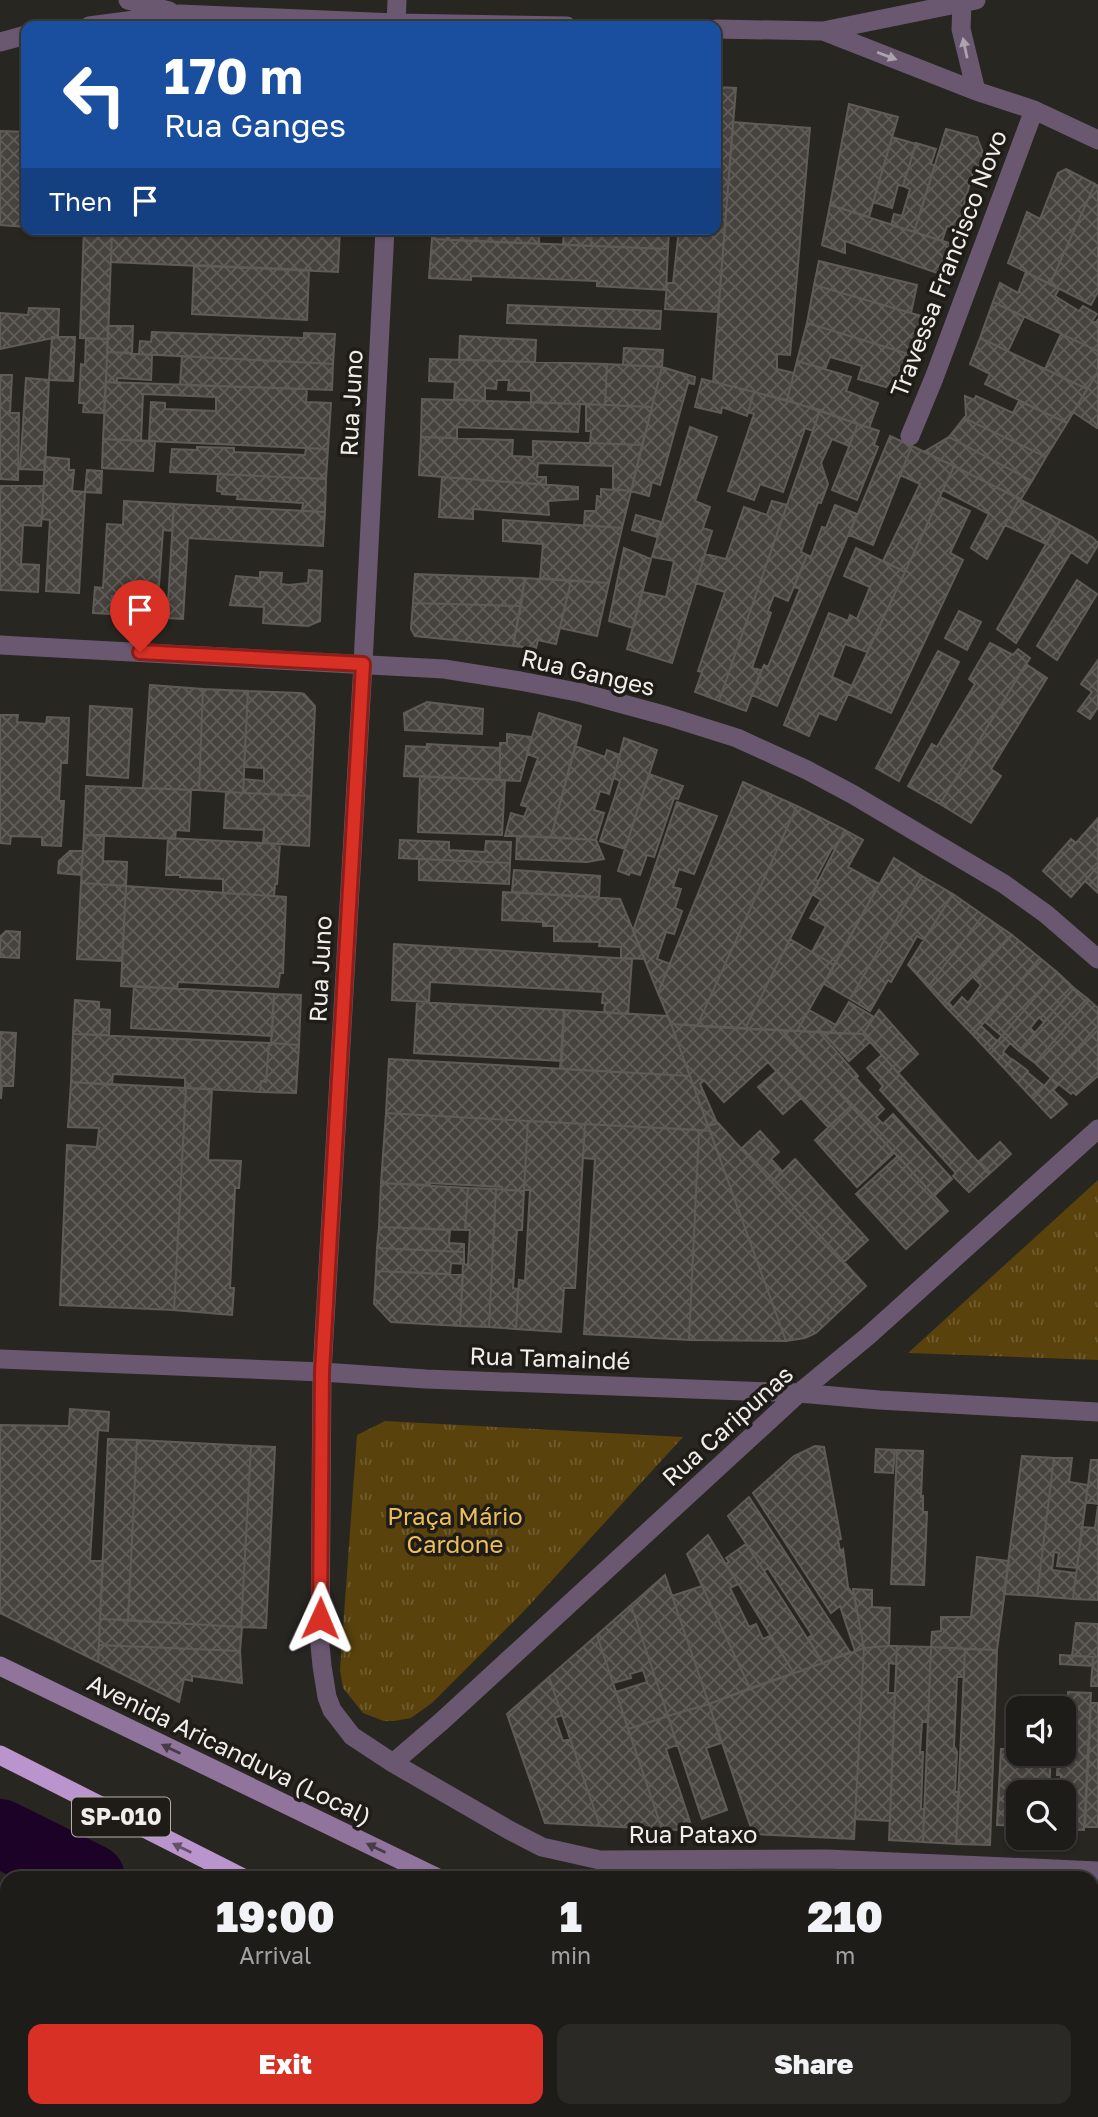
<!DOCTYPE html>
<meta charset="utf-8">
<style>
body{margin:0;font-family:"Golos Text",sans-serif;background:#2b2926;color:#f1f3f6;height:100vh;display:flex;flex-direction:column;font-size:26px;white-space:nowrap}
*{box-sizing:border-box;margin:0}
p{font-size:23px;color:#a1a1a2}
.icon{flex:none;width:38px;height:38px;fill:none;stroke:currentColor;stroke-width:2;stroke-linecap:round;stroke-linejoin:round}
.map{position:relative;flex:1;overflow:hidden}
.panel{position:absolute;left:0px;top:1871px;width:1099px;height:247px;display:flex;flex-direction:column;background:#1e1c19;border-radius:21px 21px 0 0;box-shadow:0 2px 5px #0004,0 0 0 2px #3c3a38}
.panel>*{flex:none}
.guide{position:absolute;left:21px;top:21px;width:700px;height:214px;border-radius:14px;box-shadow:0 2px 5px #0004,0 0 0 2px #3c3a38;background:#1a4fa0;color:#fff;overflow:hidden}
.fabs{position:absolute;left:1006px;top:1696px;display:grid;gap:14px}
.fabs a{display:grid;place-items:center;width:70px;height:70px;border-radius:14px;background:#1e1c19;box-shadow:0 2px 5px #0004,0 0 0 2px #3c3a38;font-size:35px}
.pin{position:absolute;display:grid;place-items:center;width:60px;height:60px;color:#fff;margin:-72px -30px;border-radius:50% 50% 50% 0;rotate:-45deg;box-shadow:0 0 7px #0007}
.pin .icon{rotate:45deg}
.me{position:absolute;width:77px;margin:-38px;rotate:1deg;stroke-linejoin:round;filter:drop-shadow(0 0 5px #0008)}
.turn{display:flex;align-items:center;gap:24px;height:147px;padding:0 28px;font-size:32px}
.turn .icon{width:91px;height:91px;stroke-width:2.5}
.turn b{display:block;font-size:49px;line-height:60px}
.then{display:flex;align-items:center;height:66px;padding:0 28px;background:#0003;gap:14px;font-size:26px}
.eta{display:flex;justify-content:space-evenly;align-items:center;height:119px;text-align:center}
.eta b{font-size:42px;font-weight:800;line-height:49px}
.primary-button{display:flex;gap:14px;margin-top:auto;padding:14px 28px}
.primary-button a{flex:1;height:80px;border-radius:14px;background:#d93025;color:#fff;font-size:28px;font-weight:800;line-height:80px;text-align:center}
.primary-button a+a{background:#2b2926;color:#f1f3f6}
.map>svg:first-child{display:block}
.park{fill:url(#park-tufts)}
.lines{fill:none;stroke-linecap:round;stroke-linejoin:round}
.river{stroke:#1d0227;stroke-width:68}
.building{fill:url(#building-cross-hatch);stroke:#5f5c57;stroke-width:2}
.minor{stroke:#6a5871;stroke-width:19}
.tertiary{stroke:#6a5871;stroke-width:19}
.secondary{stroke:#90749c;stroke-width:19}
.trunk{stroke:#ba94cc;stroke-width:19}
.oneway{fill:#aca3ae}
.oneway2{fill:#473b46}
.oneway3{fill:#655269}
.route-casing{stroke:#8d1f18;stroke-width:18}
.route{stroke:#d93025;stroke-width:12}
.labels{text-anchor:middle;stroke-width:7;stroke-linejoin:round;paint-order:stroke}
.shield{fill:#1f1c18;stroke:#b1afab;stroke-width:2}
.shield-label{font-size:23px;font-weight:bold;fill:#efeeea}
.street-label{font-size:24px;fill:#efeeea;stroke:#1f1c18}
.park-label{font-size:24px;fill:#ecbe5a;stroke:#1f1c18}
</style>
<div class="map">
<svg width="1098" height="2117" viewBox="0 0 1098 2117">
<defs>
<pattern id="park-tufts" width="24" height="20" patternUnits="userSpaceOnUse" patternTransform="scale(1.75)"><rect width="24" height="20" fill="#59420c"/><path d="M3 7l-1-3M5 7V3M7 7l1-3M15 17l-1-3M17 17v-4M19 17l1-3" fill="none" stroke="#715e30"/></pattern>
<pattern id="building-cross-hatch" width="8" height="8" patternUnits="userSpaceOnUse" patternTransform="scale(1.75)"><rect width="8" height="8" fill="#46433e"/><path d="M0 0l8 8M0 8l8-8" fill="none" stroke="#615e5a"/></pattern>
</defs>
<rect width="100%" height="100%" fill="#282621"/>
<path class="park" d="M1098,1180V1360L908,1353Z
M385,1421L683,1437L524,1611L432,1703L411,1718L394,1721H384L363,1713L343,1688L340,1670L357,1435Z"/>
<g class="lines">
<path class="river" d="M0,1833L91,1878
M568,2110L582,2117"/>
</g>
<path class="building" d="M716,87L736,88L718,312L665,309L667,283H673L679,229H716Z
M849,104L898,117L869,217L830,205Z
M733,122L810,128L790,355L777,354V369L794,373L787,400L713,382Z
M946,129L977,137L985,158L979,175L973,172L957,230L947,226L942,241L914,232Z
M0,131L26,132V227L0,225Z
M892,137L916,144L903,186L898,185L892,208L873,202Z
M916,143L936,149L931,164L935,166L914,232L891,225L894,214L902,216L910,189L903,186Z
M1066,169L1095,184L1050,284L1008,263L1027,212L1040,219L1058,173Z
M1095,184L1098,186V292L1091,305L1050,284Z
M830,205L955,245L943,275L845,241V253L822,245Z
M84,229H112L108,339L80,338Z
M112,229H340L338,272L111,262Z
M432,229H539V244L432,239Z
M564,229H592L591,246L563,245Z
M592,229H669L668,249L591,246Z
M432,239L668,249L666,290L597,286V281L471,276V280L429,278Z
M819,261L917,285L911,313L814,285Z
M194,265L309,270L307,320L192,314Z
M1026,272L1059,289L1055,296L1079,311L1083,306L1097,314L1092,321L1096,323L1098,319V351L993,302L1000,283L1018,293Z
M814,285L928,318L913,354L912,355L807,323Z
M993,302L1024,317L1008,351L980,338Z
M508,305L661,311L660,329L507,323Z
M29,308L59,309L58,337L0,349V313L28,315Z
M807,323L912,355L886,387L858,379L862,366L830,357L825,369L797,361Z
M108,326H133L132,353L107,352Z
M152,332L304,338V333L335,334L333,364L139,354L140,341L151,342Z
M1061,334L1098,351V372L1087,389L1045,369Z
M460,336L536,340L535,362L459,360Z
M52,337H75L73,381L49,380Z
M86,338L108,339L104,413L83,412L84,403H79L81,364L85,365Z
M980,338L1087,389L1067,423L985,384L990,374L970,364Z
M624,348L663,350L662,367L623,365Z
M107,352L152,355L151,380L117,378V383L106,382Z
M182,356L333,364L332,390L180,385Z
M430,359L607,364L605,405L531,402V391L508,390L509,380H497L496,389L485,388V401L454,399L455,382L429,381Z
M797,361L851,377L846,391L878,403L869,428L787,400Z
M607,364L662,367L652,407L605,405Z
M662,367L695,377L694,384L688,383L660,485L652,482L649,496L631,491Z
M1098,372V427L1097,428L1073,412Z
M0,375H12L10,413H19L18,480L0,479Z
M26,378L49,380L45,470L20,469Z
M702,379L754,392L747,416L722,407L721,413L695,407Z
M106,382L307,389L306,402L331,403L328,449L149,441L151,402L165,403V409L216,411V397L143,394L141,441L103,439Z
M754,392L820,410L813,431L805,428L783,492L760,484L754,500L728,491L754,414L748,412Z
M965,396L974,400L976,396L1013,413L1019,401L1067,423L1046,457L964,418L966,416Z
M422,399L580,404L578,432L457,427V438L421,437Z
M586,404L652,407L642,445L590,443L591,431H586Z
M820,410L858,424L849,446L832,439L821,463L828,484L821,503L818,502L801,552L807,555L788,601L774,595L768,611L771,613L752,668L761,670L746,711L719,701Z
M964,418L1046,457L1032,481L949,437Z
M858,424L879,431L874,445L878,447L857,500L832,490Z
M690,427L717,437L695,501L710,507L703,528L712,531L672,663L627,649L642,592L666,597L674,561L652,557Z
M890,436L912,446L873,545L849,535Z
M421,437L513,440L512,456L533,457V441L642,445L631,491L613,489V466L538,463L537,477H546V485L419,475Z
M949,437L1032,481L1021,499L924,452Z
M103,439L155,441L153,471L102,468Z
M912,446L954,466L905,572L883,561L920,484L900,475Z
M197,447L234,448V452L305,455L306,448L328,449L326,479L170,472L172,449L197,450Z
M45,457L69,459V470H74L72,491L85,492L79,593L46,591L50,520L42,519Z
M954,466L1019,499L987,559L971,548L989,514L943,490Z
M87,470L102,471L101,493L85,492Z
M218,474L326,479L325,512L302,511L303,503L237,499L238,495L222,494V492L217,491Z
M442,477L578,487V499L548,501L549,515L473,509V519L439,517Z
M0,486H44L41,526L23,525L21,564L39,565L38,592L0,590Z
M601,489L631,491L622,528L584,525L585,511H596L597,496L601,497Z
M940,497L970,511L950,553L963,560L891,713L848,694Z
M1019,499L1060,520L1046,544L1005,525Z
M124,501L174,504L172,531L163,530L158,599L112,596L111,614L93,613L95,587L103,588L107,524L123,525Z
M772,501L787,505L719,701L695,692L702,672L698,671L725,592L696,583L705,554L726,559L744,507L767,515Z
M174,504L325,512L323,546L188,538L183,619L167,618Z
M835,505L857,514L777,706L752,695L764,665L768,667L800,589L794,587L807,555L811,557L822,527L826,528Z
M636,515L661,522L657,537L632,530Z
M503,520L622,528L609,583L540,578L543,544L503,541Z
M1060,520L1092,537L1098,543V545L1087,563L1071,552L1016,643L997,629Z
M624,548L651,559L633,628L609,621Z
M856,548L905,572L867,652L845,644L832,677L852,686L836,720L819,713L809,736L784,725L829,613L848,621L850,615L857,619L870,587L844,576Z
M309,570L322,571L320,621L308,626L263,623L264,607L230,605L236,576L260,578V572L282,573L281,584L289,585L308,583Z
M415,574L525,578L521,606L413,603Z
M525,578L571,581L556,644L538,640L536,648L513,646Z
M1077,580L1097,594L1057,660L1037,646Z
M571,581L609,583L597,636L560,628Z
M413,603L521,606L513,646L415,636L411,629Z
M959,611L981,622L967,650L945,638Z
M990,643L1013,655L1018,649L1030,658L940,804L908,786L932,744L937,747L975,684L969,679Z
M938,651L959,662L899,781L876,768Z
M1098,660V707L1090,719L1078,711L1092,692L1081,684Z
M1026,664L1047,678L991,769L1001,776L971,823L940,804Z
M150,685L203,689L199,790L143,788Z
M203,689L248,691L243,793L199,790Z
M248,691L300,693L304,694L315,706L311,796L243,793L244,779L264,781V768L244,767Z
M427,702L483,709L482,734L405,730L404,713Z
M90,706L132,709L128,778L87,775Z
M539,713L581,726L551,837L505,836L511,813L524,817L528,807L521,805L538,758L527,754Z
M0,715H18L17,722L46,724L47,717L69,718L67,763H61L59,801H64L61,846L42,845V837L11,836L10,844L0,843Z
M507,734L532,737L520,781L500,780V743H507Z
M624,738L657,750L625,849L600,841L620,781L614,778Z
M427,744L500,748V780L404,776L406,746L427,747Z
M575,746L605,757L607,750L620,755L609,794L600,791L594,810L604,813L596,840L551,837Z
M649,774L683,786L678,799L674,798L654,857L647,855L640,875L630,872L629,875L618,871Z
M420,776L505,780L502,835L418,832Z
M743,782L797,806L697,1026L671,1024L658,993Z
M86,786L191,790L189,831L176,830L175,839L84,835Z
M226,792L311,796L309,846L263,843L264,830L224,828Z
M677,802L717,816L694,874L679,869L673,887L681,889L675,908L682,911L674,934L666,932L657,959L670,964L658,993L633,931Z
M797,806L845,830L835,849L832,848L815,880L819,881L745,1029L697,1026Z
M1098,818V866L1071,897L1043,871L1071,839L1076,843Z
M845,830L863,840L848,867L879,884L834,965L812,952L826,926L810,918L821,900L812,894Z
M84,835H104L103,861L127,862L126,886L81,883Z
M517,836L596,840L604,859L587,862L516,859Z
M168,838L280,844L277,884H275L274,896L223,893V879L180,877V875H166Z
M400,840L449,842V850L485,852L486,841L511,842L510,863L399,858Z
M70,851H83L81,875L58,873L59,861Z
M894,858L922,876L850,999L824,984Z
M419,859L510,863L509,884L419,880Z
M1098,866V893L1085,881Z
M514,870L600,876L599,897L512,892Z
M922,876L953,894L924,940L917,936L891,982L888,980L870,1011L850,999Z
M81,883L126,886L122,961L77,959Z
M126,886L286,897L283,973H280L278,987L178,982L177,989L121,986Z
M503,892L620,899L645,959L621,958V947L599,946L600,942L554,941V926H543V922L502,920Z
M953,894L983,915L928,987L908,965Z
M983,915L1012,935L945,1006L928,987Z
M6,931L20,932L19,958L0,957V937Z
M1012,935L1040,958L973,1035L945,1006L949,1003L953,1008L962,997L968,1003L981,985L973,977Z
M790,939L834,965L797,1031L745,1029Z
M394,944L632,959L628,1014L604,1013L605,1003H602L603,992L430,982L429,1002L392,1000Z
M1040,958L1057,972L1002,1036L985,1022Z
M1057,972L1074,988L1044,1022L1039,1017L1030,1028L1035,1033L1019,1051L1002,1036Z
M134,986L274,994L272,1036L131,1028Z
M1074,988L1089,1000L1035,1063L1019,1051Z
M274,994L301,995L299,1045L271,1043Z
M75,1000L99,1002V1009L110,1010L109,1035L73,1034Z
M1089,1000L1098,1008V1025L1051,1078L1035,1063Z
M417,1002L564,1010L562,1061L414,1053Z
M849,1002L874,1017L863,1034L831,1033Z
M564,1010L668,1016L690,1076L560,1069Z
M809,1010L836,1025L831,1033L797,1031Z
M879,1010L918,1054L898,1073L863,1034Z
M671,1024L782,1030L851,1106L828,1127L768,1062L724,1102L704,1080L700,1084L717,1123L708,1126Z
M1098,1025V1076L1076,1095L1073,1092L1071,1094L1051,1078Z
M981,1026L997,1041L988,1051L973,1035Z
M782,1030L819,1032L858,1076L856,1078L884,1109L876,1117L883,1124L893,1114L952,1179L934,1196Z
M0,1032L16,1033L13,1086H2L1,1099Z
M822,1032L863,1034L870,1042L849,1061Z
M73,1034L269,1043L266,1082L261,1081L260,1092L185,1088V1078L113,1074L112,1085L71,1082Z
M1002,1036L1010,1043L1003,1052L1012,1060L1004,1068L988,1051Z
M269,1043L299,1045L296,1093L260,1092L261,1081L266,1082Z
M882,1055L989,1174L969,1192L953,1176L956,1173L880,1090L883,1086L867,1068Z
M389,1059L690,1076L710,1131L386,1113Z
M1012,1059L1028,1071L1018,1083L1004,1068Z
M777,1071L801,1098L783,1114L758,1087Z
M1027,1072L1044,1086L1033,1099L1018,1083Z
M1051,1078L1058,1085L1053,1090L1067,1104L1051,1118L1033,1099Z
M71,1082L186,1088L174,1310L60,1305L67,1145L97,1147L99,1128L68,1127Z
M186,1088L212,1089L208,1160L241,1161L239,1188H235L230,1288H234L232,1315L174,1310Z
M851,1106L894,1153L857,1187L815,1140Z
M386,1113L528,1121L524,1191L502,1190V1187L430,1183V1185L381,1183Z
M528,1121L585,1124L575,1288H564L561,1332L516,1329L519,1280L525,1281L530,1190H524Z
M718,1123L866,1286L816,1333L805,1338L786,1341L708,1126Z
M585,1124L699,1130L689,1340L584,1334L595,1159L583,1158Z
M699,1130L710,1131L786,1341L689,1340Z
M760,1131L779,1152L771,1159L782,1171L772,1182L741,1149Z
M1000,1142L1011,1154L989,1174L978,1162Z
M898,1156L948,1211L906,1249L856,1194Z
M795,1159L868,1240L844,1262L772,1182Z
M381,1183L468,1188L465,1230L379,1227Z
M468,1188L496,1189L489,1327L460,1326L463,1264L468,1265L470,1230H465Z
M496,1189L524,1191L522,1230H517L513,1288L518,1289L516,1329L489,1327Z
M379,1227L450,1230L449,1243L464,1244V1252L377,1248Z
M377,1248L464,1252V1264L451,1263L450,1274L376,1271Z
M376,1271L463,1275L460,1326L391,1322L374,1304Z
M70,1409L109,1412L108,1431L98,1430L90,1561H103L98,1662L0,1613V1425L69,1426Z
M108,1439L137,1440L128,1620L100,1619Z
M137,1440L251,1446L241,1627L128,1620Z
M251,1446L275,1447L266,1628L242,1627L240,1651L99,1645L100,1619L241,1627Z
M815,1446L824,1447L841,1539L838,1540L840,1551L843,1549L848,1587L854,1596L864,1648L855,1651L840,1606L831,1613L753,1493L794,1456Z
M876,1449L895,1450L893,1473L875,1472Z
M897,1450L923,1451L921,1497L923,1496V1512H927L924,1585L891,1584Z
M1022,1456L1054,1458L1037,1596L1004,1594Z
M1054,1458H1072L1069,1482L1088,1485L1077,1568L1057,1566L1059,1553L1054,1552L1052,1570L1076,1573L1073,1599L1037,1596Z
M1091,1460H1098V1504L1086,1502Z
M749,1497L850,1652L823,1663L808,1638L812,1635L768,1568L764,1571L728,1516Z
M1098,1506V1600L1073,1599L1082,1527L1095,1528Z
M708,1535L738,1584L730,1588L749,1627L756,1624L763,1639L770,1636L794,1673L750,1688L687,1554Z
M746,1544L764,1571L823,1663L794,1673L726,1564L729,1562L726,1558Z
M977,1557L1009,1561L997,1650L931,1647L932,1632L941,1631V1617H971Z
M665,1575L709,1704L668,1716L631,1605Z
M702,1586L750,1688L709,1704L672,1596Z
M853,1589L872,1590V1607L890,1608L889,1646L864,1648Z
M631,1605L668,1716L628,1729L616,1692L647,1682L643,1670L630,1674L631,1678L613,1683L597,1635Z
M1076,1623L1098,1624V1657L1072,1656Z
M597,1635L616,1692L662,1829L600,1826L549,1677Z
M99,1645L240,1651L242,1683L192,1676V1681L184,1679L179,1702L98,1662Z
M889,1646H897L896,1664L889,1663L888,1693H895L890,1821L855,1819L864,1648Z
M897,1646L931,1647L928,1722H922L920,1752H923L921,1809H924L923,1842L889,1840Z
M931,1647L965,1649L964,1677H957L954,1746L957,1752L955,1792H959L956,1844L923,1842Z
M864,1648L854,1839L753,1834L709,1704Z
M965,1649L997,1650L990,1845L956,1844Z
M1060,1655L1093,1657V1666L1060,1664Z
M1093,1657H1098V1686H1091Z
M549,1677L562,1715L555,1718L563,1741L570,1739L600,1826L545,1823L507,1714Z
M1068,1692L1091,1693L1084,1830L1064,1829V1792H1060L1061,1775H1057L1058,1755L1064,1754Z
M1091,1703H1098V1827H1085Z
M709,1704L721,1743L706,1748L727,1810L702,1819L668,1716Z
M668,1716L677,1745L666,1749L693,1831L662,1829L628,1729Z
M1001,1749H1018V1754H1051L1049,1792H1018V1826L997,1825Z
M1096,1939H1098V2012H1096Z
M0,2094L7,2098L0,2114Z
M1092,2095L1098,2096V2117H1080V2110H1092Z
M7,2100V2110H32L30,2117H0Z
M67,2110H71L84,2117H63Z
M1053,2110H1080V2117H1053Z"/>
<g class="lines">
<path class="minor" d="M128,0L169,11
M962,3L961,29L976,91
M89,26L180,14L396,23L567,26
M396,26L397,0
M716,29L823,31L976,0
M823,31L976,91L1034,110L1098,140
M0,42L26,35
M385,229L363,664L322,1372L320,1645L322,1666L327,1697L332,1710L352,1736L393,1763L509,1830L542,1847L600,1860L827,1859L1098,1871
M910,436L934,378L1034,110
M0,645L444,669L520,681L582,693L667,716L737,738L807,770L852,794L1004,884L1046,914L1098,959
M393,1763L442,1721L799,1393L868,1336L1098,1129"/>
<path class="tertiary" d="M0,1359L322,1372L426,1379L799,1393L879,1400L1098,1412"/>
<path class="secondary" d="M0,1666L438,1878
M0,2006L7,2010
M219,2110L233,2117
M926,2110L939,2117"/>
<path class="trunk" d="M0,1755L243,1878
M0,1919L7,1923
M277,2110L292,2117
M392,2110L406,2117
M712,2110L727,2117
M789,2110L801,2117"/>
</g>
<defs><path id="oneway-solid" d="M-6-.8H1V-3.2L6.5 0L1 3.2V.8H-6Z" transform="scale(1.75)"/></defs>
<g class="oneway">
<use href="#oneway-solid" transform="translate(965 48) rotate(-102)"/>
<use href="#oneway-solid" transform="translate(887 56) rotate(21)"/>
</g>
<g class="oneway2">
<use href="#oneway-solid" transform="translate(171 1749) rotate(-154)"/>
<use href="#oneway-solid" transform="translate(376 1848) rotate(-154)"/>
</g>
<use class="oneway3" href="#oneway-solid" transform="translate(182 1848) rotate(-154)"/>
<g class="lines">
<g class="route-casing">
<path id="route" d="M140,652L363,664L322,1372L320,1618"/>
</g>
<use href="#route" class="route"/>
</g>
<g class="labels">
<rect class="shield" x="72" y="1797.5" width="98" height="39" rx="5"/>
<g class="shield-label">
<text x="121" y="1825">SP-010</text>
</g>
<g class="street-label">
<text transform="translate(949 264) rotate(-69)" y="8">Travessa Francisco Novo</text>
<text transform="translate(352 403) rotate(-87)" y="8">Rua Juno</text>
<text transform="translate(588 673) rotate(13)" y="8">Rua Ganges</text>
<text transform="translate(321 969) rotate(-87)" y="8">Rua Juno</text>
<text transform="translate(550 1359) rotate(2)" y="8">Rua Tamaindé</text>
<text transform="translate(728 1426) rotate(-42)" y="8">Rua Caripunas</text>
<text transform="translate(229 1750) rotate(26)" y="8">Avenida Aricanduva (Local)</text>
<text x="693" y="1843">Rua Pataxo</text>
</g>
<g class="park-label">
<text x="455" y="1525">Praça Mário<tspan x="455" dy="28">Cardone</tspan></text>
</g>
</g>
</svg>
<div class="fabs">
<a><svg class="icon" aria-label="sound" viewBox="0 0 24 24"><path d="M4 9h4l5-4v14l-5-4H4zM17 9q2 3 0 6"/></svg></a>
<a><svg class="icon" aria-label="search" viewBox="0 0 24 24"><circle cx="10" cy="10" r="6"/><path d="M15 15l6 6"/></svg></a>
</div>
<div class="pin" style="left:140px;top:652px;background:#d93025"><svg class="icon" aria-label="arrive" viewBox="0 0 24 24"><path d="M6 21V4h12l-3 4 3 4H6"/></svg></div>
<svg class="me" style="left:320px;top:1618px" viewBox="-20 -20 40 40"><path d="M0-17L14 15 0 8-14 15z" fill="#d93025" stroke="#fff" stroke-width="4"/></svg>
<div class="guide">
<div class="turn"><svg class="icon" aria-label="left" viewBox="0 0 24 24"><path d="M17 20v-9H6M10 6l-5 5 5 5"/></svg><div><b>170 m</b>Rua Ganges</div></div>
<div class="then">Then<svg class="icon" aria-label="arrive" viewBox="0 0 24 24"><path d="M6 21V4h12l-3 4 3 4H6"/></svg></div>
</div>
<section class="panel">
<div class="eta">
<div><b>19:00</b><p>Arrival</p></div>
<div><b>1</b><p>min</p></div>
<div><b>210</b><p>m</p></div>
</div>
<div class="primary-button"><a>Exit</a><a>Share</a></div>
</section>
</div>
